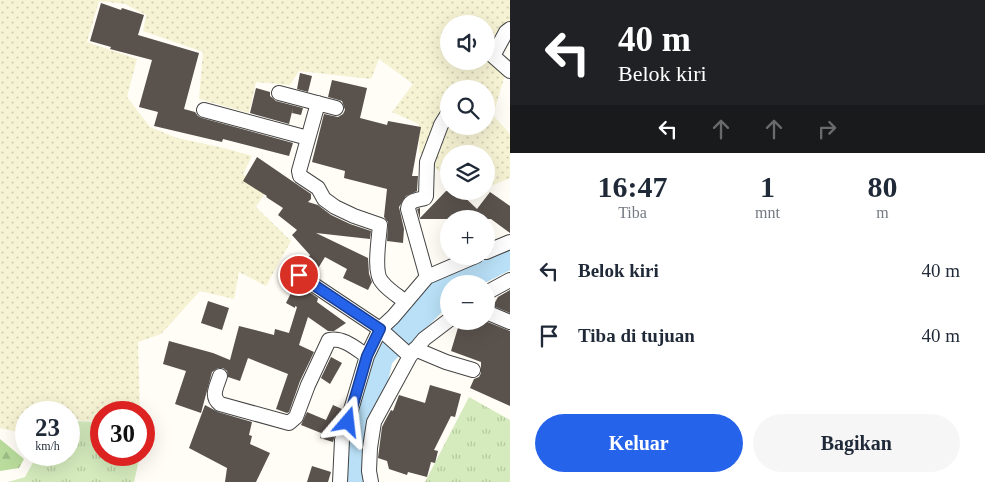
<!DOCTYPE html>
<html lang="id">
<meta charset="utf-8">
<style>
body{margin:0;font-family:Georgia,serif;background:#f6f6f7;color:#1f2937;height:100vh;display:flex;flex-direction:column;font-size:19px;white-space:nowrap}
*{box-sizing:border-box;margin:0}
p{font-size:16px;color:#747a83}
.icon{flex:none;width:28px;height:28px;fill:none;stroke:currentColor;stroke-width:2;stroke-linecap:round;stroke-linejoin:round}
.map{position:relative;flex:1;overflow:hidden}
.side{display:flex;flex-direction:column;background:#fff;width:475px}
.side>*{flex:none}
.banner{background:#202124;color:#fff;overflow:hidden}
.tools{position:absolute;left:440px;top:15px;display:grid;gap:10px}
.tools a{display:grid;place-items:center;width:55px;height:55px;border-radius:50%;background:#fff;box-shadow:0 5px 20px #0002;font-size:25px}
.speed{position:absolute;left:15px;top:401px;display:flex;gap:10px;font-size:25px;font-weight:700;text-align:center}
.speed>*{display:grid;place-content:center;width:65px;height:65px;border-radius:50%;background:#fff;box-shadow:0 5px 20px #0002;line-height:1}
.speed small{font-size:12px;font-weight:400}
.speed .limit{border:8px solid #d22;background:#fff;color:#111}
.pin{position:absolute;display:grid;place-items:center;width:42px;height:42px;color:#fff;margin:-21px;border:2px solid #fff;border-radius:50%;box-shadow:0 1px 5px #0007}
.me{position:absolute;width:55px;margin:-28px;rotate:17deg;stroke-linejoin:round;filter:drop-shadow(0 0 4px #0008)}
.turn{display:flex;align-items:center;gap:18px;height:105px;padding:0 25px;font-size:22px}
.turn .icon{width:65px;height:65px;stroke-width:2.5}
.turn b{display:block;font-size:35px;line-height:42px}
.lanes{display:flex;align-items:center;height:48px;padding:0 25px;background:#0003;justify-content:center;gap:25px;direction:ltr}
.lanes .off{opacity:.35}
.eta{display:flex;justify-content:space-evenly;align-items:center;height:85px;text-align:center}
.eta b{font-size:30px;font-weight:700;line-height:35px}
.cta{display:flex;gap:10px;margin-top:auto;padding:10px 25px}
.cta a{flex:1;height:58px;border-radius:30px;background:#2563eb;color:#fff;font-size:20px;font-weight:700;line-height:58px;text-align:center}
.cta a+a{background:#f6f6f7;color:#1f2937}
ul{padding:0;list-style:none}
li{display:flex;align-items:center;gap:15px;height:65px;padding:0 25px}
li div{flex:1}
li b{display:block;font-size:19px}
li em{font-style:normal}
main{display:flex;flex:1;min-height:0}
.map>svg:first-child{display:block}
.farmland{fill:url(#farmland-dots);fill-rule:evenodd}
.grass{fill:url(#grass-tufts)}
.forest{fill:url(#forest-firs)}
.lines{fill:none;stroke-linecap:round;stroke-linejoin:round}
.river{stroke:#b9e0f7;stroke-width:29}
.building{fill:#5a524d}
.street-casing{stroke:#444;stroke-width:16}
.street{stroke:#fff;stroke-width:14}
.route-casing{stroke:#184099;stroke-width:12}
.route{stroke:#2563eb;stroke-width:9}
</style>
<main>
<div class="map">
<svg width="510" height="482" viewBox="0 0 510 482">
<defs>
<pattern id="farmland-dots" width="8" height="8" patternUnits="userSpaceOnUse" patternTransform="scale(1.25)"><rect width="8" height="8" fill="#f6f3d4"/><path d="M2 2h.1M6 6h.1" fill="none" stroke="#d2cfb5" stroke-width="1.8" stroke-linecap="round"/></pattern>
<pattern id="grass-tufts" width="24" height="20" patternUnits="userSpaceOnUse" patternTransform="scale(1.25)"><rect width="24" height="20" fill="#d5ebbd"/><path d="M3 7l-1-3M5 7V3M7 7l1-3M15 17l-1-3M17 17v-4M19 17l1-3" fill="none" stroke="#b6c8a1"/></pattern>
<pattern id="forest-firs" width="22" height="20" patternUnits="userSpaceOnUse" patternTransform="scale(1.25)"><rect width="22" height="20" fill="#b9dc9c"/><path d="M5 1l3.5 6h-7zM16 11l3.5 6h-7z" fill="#9ebc85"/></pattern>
</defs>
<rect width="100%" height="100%" fill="#fffdf5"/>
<path class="farmland" d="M0,0H510V26L490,50L508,65L493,115L510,134V178L486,188V154H449V180L447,179L419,152V124L392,112L413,84L379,59L371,79L299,71L290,85L256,82L249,113L199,99L203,52L143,31L146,15L125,4L99,1L87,42L137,59L127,97L150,127L177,138L224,148L252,156L243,174L267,190L256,207L291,241L266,286L239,272L234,299L200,291L161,334L138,342L140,412H101V420L82,421L69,417V412H26V434L0,428ZM449,24H486V61H449ZM449,89H486V126H449Z"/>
<path class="grass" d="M469,397L510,420V482H425Z
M69,421L101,422V455H140L134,482H8L25,477L37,455H69Z"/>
<path class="forest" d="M0,439L24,459L19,468L0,471Z"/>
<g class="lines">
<path class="river" d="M450,284L510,254
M356,482L353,465L379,356L449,284"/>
</g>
<path class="building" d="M101,3L121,10L122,8L144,15L138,35L199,53L184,109L195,112L198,116L202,118L293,143L289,156L223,139L222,142L154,126L158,112L139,107L152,60L110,49L111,47L90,41Z
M300,73L312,76L308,92L297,89Z
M332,80L367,88L360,118L387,125L388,121L421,127L412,176H418L417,191L406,196L399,207L404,229L403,243L387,241L388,222L384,217L387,189L344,178L345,171L312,162L324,114L338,117L343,114L345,110L342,101L328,97Z
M256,88L270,92V96L276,101L303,108L301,115L292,113L293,108L289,124L250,113Z
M257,157L311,194V199L308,202L318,205L331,215L350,224L371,231L370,239L316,233L368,258L369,274L372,282L368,290L343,278L347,269L325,257L314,275L302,267L310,255L292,235L297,230L278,215L283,208L266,197L267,196L243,181Z
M446,191H458L477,209L490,192L510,206V233L491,219H420L417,209L420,208V218Z
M296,283L318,298L317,302L346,323L334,331H328L308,317L299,345L314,352L300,381L289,412L287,413L276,409L288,374L248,358L240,381L228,377L227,371L223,368H218L212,372L201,413L175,404L186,371L163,364L169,341L213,353L230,360L239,326L274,335L275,329L289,333L297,307L295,306V308L286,303Z
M510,290V313L493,306L498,297Z
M208,301L229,308L222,330L201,323Z
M460,321H485L510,331V406L470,388L474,379L479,377L481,373V362L451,351Z
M331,357L342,363L330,384L321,378Z
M430,385L461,394L455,417L451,416L434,450L438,451L435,463L431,462L427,477L408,472L407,475L389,469L387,461L378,458L382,427L385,421L391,410L393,411L399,395L425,403Z
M205,405L218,412L252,422L249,435L252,436L250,444L270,453L256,482H225L227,468L189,448Z
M333,405L342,409L333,442L320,438L321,433L301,425L307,412L326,420Z
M312,466L331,472L328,482H307Z"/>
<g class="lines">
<g class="street-casing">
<path id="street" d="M510,29L506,32L493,56L510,71
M279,93L336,108
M318,103L299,171L300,176L318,188L324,199L335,207L354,216L380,225C379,239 373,273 382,282C388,290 398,296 406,302
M204,110L308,138
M486,252L510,242
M299,275L380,329L410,356
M427,277L408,209C409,200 417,200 425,198L426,196L427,162L441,125L449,112
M486,293L510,280
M486,312L510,322
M415,349L446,362L473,370
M220,376C217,386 210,396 220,404L289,423L296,417L308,385L329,340C343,337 355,348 367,356
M340,482L342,440L367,356L380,329L393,317L427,277L476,256
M371,482L369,471L370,448L374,422L410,356L424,339L449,320"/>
</g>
<use href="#street" class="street"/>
</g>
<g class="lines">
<g class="route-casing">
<path id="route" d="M299,275L380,329L367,356L348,422"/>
</g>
<use href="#route" class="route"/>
</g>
</svg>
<div class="tools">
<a><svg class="icon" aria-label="sound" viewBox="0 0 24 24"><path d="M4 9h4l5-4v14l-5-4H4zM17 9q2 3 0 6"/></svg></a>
<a><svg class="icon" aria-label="search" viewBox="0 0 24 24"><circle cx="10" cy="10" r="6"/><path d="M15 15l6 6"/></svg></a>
<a><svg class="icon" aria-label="layers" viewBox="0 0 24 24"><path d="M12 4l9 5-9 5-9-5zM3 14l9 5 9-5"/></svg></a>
<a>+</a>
<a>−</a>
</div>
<div class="speed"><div>23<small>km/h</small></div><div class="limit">30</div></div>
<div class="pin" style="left:299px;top:275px;background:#d93025"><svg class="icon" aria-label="arrive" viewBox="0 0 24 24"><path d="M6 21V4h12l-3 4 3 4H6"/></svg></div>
<svg class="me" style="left:348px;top:422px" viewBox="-20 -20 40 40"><path d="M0-17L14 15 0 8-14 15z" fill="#2563eb" stroke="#fff" stroke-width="4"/></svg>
</div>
<section class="side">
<div class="banner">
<div class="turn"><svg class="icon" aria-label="left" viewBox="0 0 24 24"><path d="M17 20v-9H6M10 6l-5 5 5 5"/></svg><div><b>40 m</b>Belok kiri</div></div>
<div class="lanes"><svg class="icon" aria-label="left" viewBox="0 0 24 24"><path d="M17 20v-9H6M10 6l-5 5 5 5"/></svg><svg class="icon off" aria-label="ahead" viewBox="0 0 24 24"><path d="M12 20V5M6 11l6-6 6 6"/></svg><svg class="icon off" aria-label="ahead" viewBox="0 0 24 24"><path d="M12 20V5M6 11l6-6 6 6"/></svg><svg class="icon off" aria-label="right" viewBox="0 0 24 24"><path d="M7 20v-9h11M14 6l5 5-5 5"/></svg></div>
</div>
<div class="eta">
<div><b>16:47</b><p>Tiba</p></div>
<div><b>1</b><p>mnt</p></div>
<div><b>80</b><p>m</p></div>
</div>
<ul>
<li><svg class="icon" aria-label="left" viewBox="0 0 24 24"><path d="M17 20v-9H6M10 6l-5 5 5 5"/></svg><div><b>Belok kiri</b></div><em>40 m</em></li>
<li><svg class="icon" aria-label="arrive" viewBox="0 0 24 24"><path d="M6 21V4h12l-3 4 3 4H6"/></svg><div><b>Tiba di tujuan</b></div><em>40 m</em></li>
</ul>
<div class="cta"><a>Keluar</a><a>Bagikan</a></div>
</section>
</main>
